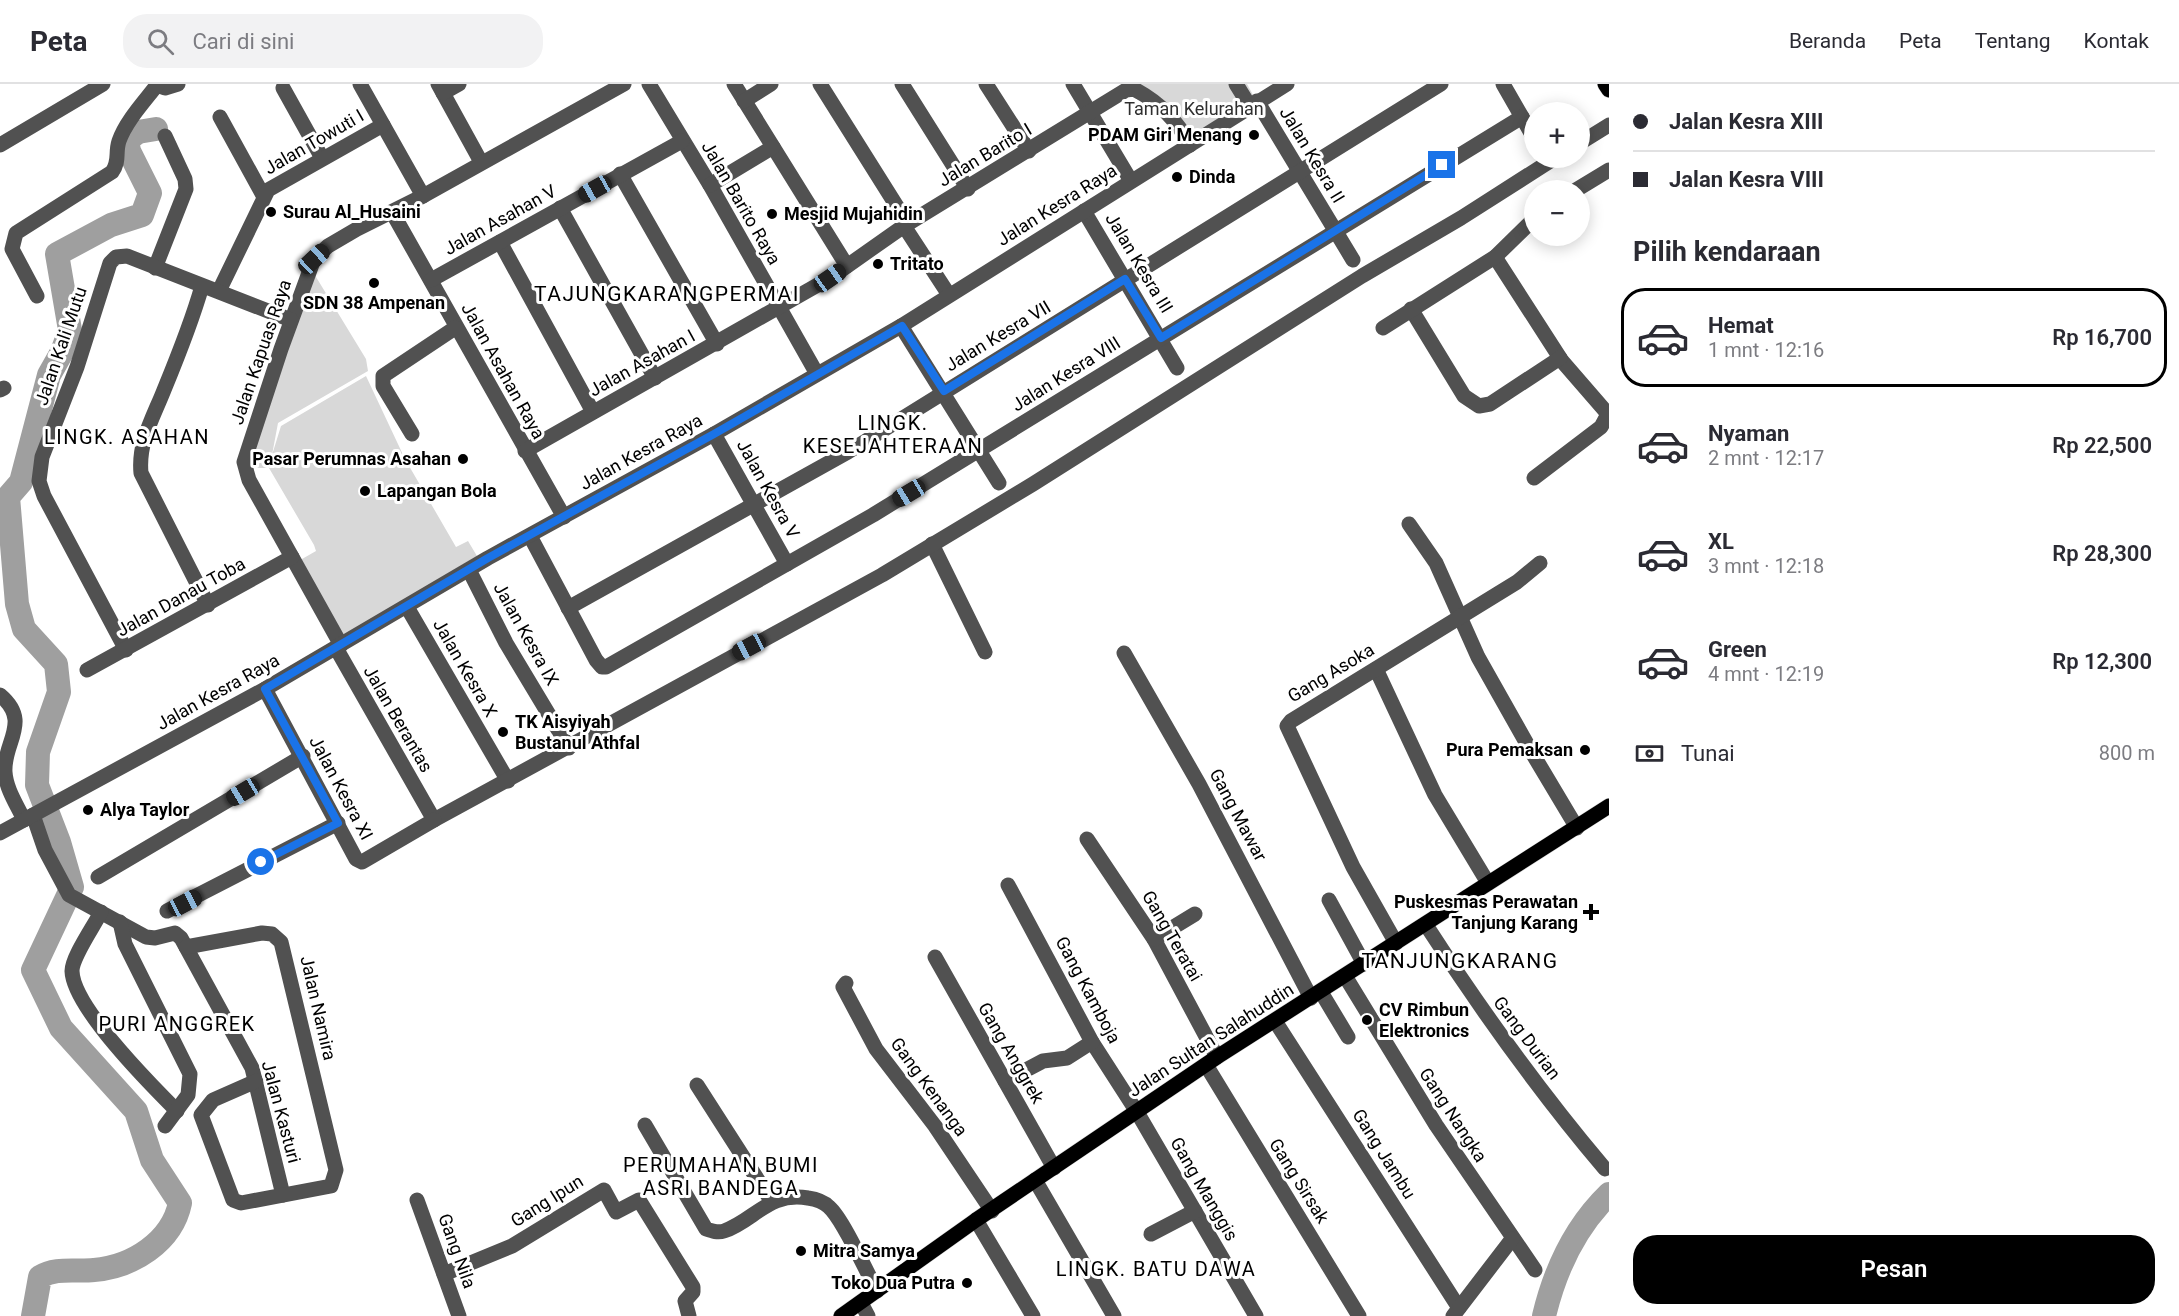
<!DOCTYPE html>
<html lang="id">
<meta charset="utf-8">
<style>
body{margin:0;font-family:Roboto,sans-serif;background:#f2f2f3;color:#2b2b33;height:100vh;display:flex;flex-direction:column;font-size:22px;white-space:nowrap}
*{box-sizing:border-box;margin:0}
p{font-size:20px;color:#7c7c81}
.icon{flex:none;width:33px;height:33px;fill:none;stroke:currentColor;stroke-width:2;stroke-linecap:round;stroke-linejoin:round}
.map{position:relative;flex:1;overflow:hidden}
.details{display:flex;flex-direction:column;background:#fff;width:570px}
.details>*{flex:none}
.banner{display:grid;align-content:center;height:132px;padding:0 24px;background:#fff}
.buttons{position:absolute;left:1524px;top:18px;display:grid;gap:12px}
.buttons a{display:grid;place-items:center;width:66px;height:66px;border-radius:50%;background:#fff;box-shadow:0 3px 15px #0003;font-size:30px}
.end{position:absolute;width:27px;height:27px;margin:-14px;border:8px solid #1a73e8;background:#fff;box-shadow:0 0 0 3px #fff}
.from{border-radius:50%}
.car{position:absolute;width:18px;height:36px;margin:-18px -9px;border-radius:8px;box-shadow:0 0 4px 2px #0007;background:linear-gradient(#222 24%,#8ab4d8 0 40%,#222 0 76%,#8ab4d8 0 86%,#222 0)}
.banner b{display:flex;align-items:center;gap:21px;height:57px;font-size:22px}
.banner b+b{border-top:2px solid #e1e1e2}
.banner i{width:15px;height:15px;background:#2b2b33}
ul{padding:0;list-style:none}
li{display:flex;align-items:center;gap:18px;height:99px;margin:0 12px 9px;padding:0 12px;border:3px solid transparent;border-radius:24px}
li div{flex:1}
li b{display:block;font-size:22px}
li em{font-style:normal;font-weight:600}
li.active{border-color:#000}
li>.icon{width:54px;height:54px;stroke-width:1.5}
h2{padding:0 24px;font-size:27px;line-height:72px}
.pay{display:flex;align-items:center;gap:15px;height:66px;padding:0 24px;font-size:22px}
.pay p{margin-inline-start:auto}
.primary-button{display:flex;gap:12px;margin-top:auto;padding:12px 24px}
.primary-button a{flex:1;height:69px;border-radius:24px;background:#000;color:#fff;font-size:24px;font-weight:600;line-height:69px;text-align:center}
header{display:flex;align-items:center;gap:36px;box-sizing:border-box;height:84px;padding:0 30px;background:#fff;border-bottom:2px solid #e1e1e2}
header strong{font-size:28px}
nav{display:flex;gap:33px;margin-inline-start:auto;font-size:21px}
.search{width:420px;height:54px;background:#f2f2f3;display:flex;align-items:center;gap:15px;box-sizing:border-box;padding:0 21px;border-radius:24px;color:#7c7c81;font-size:22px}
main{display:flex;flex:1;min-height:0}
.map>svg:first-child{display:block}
</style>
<header>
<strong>Peta</strong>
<div class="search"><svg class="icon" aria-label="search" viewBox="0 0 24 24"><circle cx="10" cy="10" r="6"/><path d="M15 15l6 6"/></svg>Cari di sini</div>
<nav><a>Beranda</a><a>Peta</a><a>Tentang</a><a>Kontak</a></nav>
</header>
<main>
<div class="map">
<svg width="1609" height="1232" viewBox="0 0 1609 1232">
<rect width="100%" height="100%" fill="#fff"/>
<!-- green -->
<g fill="#d8d8d8">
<path d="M 1137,0 L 1247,0 L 1258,20 L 1188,57 Z"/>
<path d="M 313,188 L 366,275 L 368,287 L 278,339 L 272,371 L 281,342 L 366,292 L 405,375 L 456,463 L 468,457 L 477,472 L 338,555 L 295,479 L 316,467 L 314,461 L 269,384 L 245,384 Z"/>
</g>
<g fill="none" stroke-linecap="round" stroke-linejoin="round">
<!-- river -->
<g stroke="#9f9f9f" stroke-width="24">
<path d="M 33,1232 L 40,1193 C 56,1183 75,1188 94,1186 C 132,1183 172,1158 180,1119 L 152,1076 L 136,1027 L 61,944 L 33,886 L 72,803 L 59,758 L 37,701 L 38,668 L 59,608 L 56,580 L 24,545 L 17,520 L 8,413 L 21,398 L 49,291 L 62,268 L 70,246 L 57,170 L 111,141 L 142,131 L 150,109 L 129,67 L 127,56 L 138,48 L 156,45"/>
<path d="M 1544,1232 C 1555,1186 1575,1143 1609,1110"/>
</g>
<defs>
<g id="major">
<path d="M 1605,0 L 1609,6"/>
<path d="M 841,1232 L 976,1136 L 1217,973 L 1609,722"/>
</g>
</defs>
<!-- major casing -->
<use href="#major" stroke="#dbdbdb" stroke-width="16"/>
<!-- minor -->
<g stroke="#515151" stroke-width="15">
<path d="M 360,0 L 423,112"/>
<path d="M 438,0 L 481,78"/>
<path d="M 649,0 L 710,101 L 817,290"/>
<path d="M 734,0 L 847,182"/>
<path d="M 820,0 L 908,140"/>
<path d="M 902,0 L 968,105"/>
<path d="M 986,0 L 1029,67"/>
<path d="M 1073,0 L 1131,97"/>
<path d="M 1236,0 L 1249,21"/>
<path d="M 1503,0 L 1534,54"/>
<path d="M 157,1 L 165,4 L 178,0"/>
<path d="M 283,4 L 322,74"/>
<path d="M 443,9 L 459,0"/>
<path d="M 744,17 L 771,0"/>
<path d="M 1257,17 L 1353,176"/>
<path d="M 220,33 L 264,113"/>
<path d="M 1580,59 L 1609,41"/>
<path d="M 0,61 L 103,0"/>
<path d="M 620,90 L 717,260"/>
<path d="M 710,101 L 773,63"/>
<path d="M 1576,106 L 1609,86"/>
<path d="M 560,124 L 655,294"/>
<path d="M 1084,127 L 1177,284"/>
<path d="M 392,128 L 564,433"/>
<path d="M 904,142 L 949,211"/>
<path d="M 500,158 L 593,328"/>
<path d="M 1495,173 L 1562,277 L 1608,330 L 1601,343 L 1534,394"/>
<path d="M 155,184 L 186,105 L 185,95 L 165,52"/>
<path d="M 431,196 L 682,57"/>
<path d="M 202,202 C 192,237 178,272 164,306 C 153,334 138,358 141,389 L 208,521"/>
<path d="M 219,207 L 268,106 L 383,41"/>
<path d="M 37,212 L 12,165 L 16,149 L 112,88 C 120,77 115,69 119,57 C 126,37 144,18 157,1"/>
<path d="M 1411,225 L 1464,312 L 1479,322 L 1490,320 L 1560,274"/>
<path d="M 901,242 L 999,399"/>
<path d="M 1383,244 L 1495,173 L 1534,135"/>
<path d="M 0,306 L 4,304"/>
<path d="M 412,350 L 383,302 L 383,292 L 455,244"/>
<path d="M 714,350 L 787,480"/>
<path d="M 525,367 L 830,194 L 904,142 L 1126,6 L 1134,5 C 1159,18 1177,36 1190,61"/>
<path d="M 1409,440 L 1436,479 L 1478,573 L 1531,667 L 1577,744"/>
<path d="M 530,452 L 596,576 L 602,583 L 606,583 L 873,431 L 1522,33"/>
<path d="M 932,460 L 985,568"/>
<path d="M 469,486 L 506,559 L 569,664"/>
<path d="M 407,523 L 508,697"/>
<path d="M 568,524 L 848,368 L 1441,0"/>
<path d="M 341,561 L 249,396 L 244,378 L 281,265 L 314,175 L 328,162 L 357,145 L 423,112 L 624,0"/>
<path d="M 336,564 L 434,736 L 882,491 L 1033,400 L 1362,192 L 1461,134 L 1555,74"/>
<path d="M 126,566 L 44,412 L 39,397 L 42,373 L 77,283 L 110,179 L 116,173 L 127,172 L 291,236"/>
<path d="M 1124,569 L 1199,700 L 1311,914"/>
<path d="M 1376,585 L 1435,711 L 1488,799"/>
<path d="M 87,586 L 292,473"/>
<path d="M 265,605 L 356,775 L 362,778 L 434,736"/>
<path d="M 0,611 C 32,638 3,658 5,688 C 6,705 17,721 24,736"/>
<path d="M 33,731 L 45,766 L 69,811 L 146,853 L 155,854 L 175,849 L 181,854 L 252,984 L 283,1111"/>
<path d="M 0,749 L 265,605 L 488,474 L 714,350 L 901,242 L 1287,0"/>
<path d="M 1087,755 L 1154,855 L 1217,973"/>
<path d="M 98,793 L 303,672"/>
<path d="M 1008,801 L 1092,958 L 1137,1028 L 1256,1232"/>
<path d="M 1329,816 L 1364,880"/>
<path d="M 167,827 L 338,739"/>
<path d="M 101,828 C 94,842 72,873 72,887 C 73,923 151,1001 177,1027"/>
<path d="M 120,838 L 125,860 L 190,990 L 188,1011 L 165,1042"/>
<path d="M 1426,841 C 1481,926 1539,1007 1605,1085"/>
<path d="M 1154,855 L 1195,830"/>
<path d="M 1396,859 L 1353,783 L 1287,642 L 1291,637 L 1517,498 L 1540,479"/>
<path d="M 186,863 L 262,849 L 272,850 L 281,858 L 336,1086 L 331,1102 L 241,1119 L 233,1116 L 201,1031 L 213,1016 L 256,997"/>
<path d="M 935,873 L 1054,1084"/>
<path d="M 1345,892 L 1436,1041 L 1535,1186"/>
<path d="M 846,899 L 843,903 L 876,965 L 935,1042 L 992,1127"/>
<path d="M 1321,908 L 1348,953"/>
<path d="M 1275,937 L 1459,1224"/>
<path d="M 1206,981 L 1359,1232"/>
<path d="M 1005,997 L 1043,977 L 1067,974 L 1092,958"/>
<path d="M 697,1001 L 772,1118"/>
<path d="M 645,1041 L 706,1145 C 712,1147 718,1149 724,1147 C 754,1137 769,1107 808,1114 C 815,1115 824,1118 829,1123 C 843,1135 867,1189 877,1207"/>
<path d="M 1035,1096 L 1114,1232"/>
<path d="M 417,1116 L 459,1232"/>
<path d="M 976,1136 L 1033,1232"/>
<path d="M 1151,1150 L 1195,1127"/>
<path d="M 444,1190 L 512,1162 L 604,1106 L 616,1128 L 639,1116 L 693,1203 L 693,1208 L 685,1217 L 689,1232"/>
<path d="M 861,1219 L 868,1232"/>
<path d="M 1453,1232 L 1512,1155"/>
</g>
<!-- major -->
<use href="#major" stroke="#000" stroke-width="15"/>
</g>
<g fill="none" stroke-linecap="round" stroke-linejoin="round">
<!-- route -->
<path stroke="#1a73e8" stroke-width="8" d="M 261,778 L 338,739 L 265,605 L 488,474 L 714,350 L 902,242 L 944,307 L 1125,195 L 1161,254 L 1442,81"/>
</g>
<!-- markers -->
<g fill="#000" stroke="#fff" stroke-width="2">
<circle cx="1254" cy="51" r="6"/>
<circle cx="1177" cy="93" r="6"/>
<circle cx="271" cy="128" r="6"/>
<circle cx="772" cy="130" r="6"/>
<circle cx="878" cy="180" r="6"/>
<circle cx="374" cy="199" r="6"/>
<circle cx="463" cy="375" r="6"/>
<circle cx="365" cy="407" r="6"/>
<circle cx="503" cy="648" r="6"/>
<circle cx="1585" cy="666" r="6"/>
<circle cx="88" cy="726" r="6"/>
<path d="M1588 819h6v6h6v6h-6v6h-6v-6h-6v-6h6z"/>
<circle cx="1367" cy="936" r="6"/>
<circle cx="801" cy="1167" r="6"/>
<circle cx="967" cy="1199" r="6"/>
</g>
<g text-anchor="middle" stroke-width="6" stroke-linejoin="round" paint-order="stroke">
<!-- park labels -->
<g font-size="18" fill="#2f2f2f" stroke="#fff">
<text x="1194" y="31">Taman Kelurahan</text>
</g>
<!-- poi labels -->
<g font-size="18" font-weight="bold" fill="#000" stroke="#fff" text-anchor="start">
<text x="1242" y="57" text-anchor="end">PDAM Giri Menang</text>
<text x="1189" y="99">Dinda</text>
<text x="283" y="134">Surau Al_Husaini</text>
<text x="784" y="136">Mesjid Mujahidin</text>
<text x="890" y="186">Tritato</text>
<text x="374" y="225" text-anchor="middle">SDN 38 Ampenan</text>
<text x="451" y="381" text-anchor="end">Pasar Perumnas Asahan</text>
<text x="377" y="413">Lapangan Bola</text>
<text x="515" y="644">TK Aisyiyah<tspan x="515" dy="21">Bustanul Athfal</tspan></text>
<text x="1573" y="672" text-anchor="end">Pura Pemaksan</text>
<text x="100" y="732">Alya Taylor</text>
<text x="1578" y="824" text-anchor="end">Puskesmas Perawatan<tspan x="1578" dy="21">Tanjung Karang</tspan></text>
<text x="1379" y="932">CV Rimbun<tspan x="1379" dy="21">Elektronics</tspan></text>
<text x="813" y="1173">Mitra Samya</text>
<text x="955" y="1205" text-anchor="end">Toko Dua Putra</text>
</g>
<!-- street labels -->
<g font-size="18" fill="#000" stroke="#fff">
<text transform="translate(314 58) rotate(-30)" y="6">Jalan Towuti I</text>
<text transform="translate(985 71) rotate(-31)" y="6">Jalan Barito I</text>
<text transform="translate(1312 71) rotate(59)" y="6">Jalan Kesra II</text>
<text transform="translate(741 119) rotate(60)" y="6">Jalan Barito Raya</text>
<text transform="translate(1057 121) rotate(-32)" y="6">Jalan Kesra Raya</text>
<text transform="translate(500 136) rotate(-29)" y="6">Jalan Asahan V</text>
<text transform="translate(1139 179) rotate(59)" y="6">Jalan Kesra III</text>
<text transform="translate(998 252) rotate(-31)" y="6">Jalan Kesra VII</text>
<text transform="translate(61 262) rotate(-71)" y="6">Jalan Kali Mutu</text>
<text transform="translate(261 268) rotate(-71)" y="6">Jalan Kapuas Raya</text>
<text transform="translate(642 279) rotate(-29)" y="6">Jalan Asahan I</text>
<text transform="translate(503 287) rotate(61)" y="6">Jalan Asahan Raya</text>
<text transform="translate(1066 290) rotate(-32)" y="6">Jalan Kesra VIII</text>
<text transform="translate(641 368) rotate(-29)" y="6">Jalan Kesra Raya</text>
<text transform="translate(768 405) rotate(61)" y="6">Jalan Kesra V</text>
<text transform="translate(181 513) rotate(-29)" y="6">Jalan Danau Toba</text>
<text transform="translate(526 550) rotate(61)" y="6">Jalan Kesra IX</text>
<text transform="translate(465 584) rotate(60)" y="6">Jalan Kesra X</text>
<text transform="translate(1331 589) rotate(-31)" y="6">Gang Asoka</text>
<text transform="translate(218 608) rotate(-29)" y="6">Jalan Kesra Raya</text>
<text transform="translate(398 635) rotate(60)" y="6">Jalan Berantas</text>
<text transform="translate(341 704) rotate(62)" y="6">Jalan Kesra XI</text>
<text transform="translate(1238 731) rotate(62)" y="6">Gang Mawar</text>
<text transform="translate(1172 852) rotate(60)" y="6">Gang Teratai</text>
<text transform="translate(1088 906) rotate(62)" y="6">Gang Kamboja</text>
<text transform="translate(318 924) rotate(77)" y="6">Jalan Namira</text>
<text transform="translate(1527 954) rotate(53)" y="6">Gang Durian</text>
<text transform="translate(1211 956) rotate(-33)" y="6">Jalan Sultan Salahuddin</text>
<text transform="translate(1011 969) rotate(60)" y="6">Gang Anggrek</text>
<text transform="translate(929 1003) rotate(54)" y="6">Gang Kenanga</text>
<text transform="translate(281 1028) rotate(75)" y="6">Jalan Kasturi</text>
<text transform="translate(1453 1031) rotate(57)" y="6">Gang Nangka</text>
<text transform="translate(1384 1070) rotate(58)" y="6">Gang Jambu</text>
<text transform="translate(1299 1097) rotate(58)" y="6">Gang Sirsak</text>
<text transform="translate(1204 1105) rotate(60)" y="6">Gang Manggis</text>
<text transform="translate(547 1117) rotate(-32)" y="6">Gang Ipun</text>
<text transform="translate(457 1167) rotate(70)" y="6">Gang Nila</text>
</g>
<!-- neighbourhood labels -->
<g font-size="20" letter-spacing="1.5" fill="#000" stroke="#fff">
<text x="893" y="346">LINGK.<tspan x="893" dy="23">KESEJAHTERAAN</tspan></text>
<text x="127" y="360">LINGK. ASAHAN</text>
<text x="177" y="947">PURI ANGGREK</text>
<text x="721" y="1088">PERUMAHAN BUMI<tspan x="721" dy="23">ASRI BANDEGA</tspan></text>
<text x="1156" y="1192">LINGK. BATU DAWA</text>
</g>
<!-- quarter labels -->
<g font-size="21" letter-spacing="1.5" fill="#000" stroke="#fff">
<text x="667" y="217">TAJUNGKARANGPERMAI</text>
<text x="1460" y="884">TANJUNGKARANG</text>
</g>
</g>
</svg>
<div class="buttons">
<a>+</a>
<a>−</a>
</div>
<i class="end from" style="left:261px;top:778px"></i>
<i class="end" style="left:1442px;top:81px"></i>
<i class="car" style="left:595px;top:105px;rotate:241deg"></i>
<i class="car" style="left:314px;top:175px;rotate:47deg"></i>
<i class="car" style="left:830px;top:194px;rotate:55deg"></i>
<i class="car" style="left:909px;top:409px;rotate:239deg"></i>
<i class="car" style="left:749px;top:563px;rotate:242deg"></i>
<i class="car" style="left:243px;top:708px;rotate:239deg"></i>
<i class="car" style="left:185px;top:819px;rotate:62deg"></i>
</div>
<section class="details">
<div class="banner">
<b><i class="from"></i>Jalan Kesra XIII</b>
<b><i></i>Jalan Kesra VIII</b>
</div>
<h2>Pilih kendaraan</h2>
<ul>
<li class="active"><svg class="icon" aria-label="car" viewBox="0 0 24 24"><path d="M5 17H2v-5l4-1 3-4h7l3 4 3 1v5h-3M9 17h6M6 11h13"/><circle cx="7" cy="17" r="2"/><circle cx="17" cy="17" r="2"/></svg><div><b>Hemat</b><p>1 mnt · 12:16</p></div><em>Rp 16,700</em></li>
<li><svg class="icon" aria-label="car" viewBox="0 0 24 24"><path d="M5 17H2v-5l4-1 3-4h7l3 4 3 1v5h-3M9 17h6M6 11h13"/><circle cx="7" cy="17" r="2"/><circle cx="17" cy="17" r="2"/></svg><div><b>Nyaman</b><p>2 mnt · 12:17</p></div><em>Rp 22,500</em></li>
<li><svg class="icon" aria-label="car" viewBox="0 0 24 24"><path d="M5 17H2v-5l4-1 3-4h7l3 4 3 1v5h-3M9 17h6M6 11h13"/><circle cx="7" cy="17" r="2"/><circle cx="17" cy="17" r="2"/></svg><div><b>XL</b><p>3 mnt · 12:18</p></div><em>Rp 28,300</em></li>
<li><svg class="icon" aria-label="car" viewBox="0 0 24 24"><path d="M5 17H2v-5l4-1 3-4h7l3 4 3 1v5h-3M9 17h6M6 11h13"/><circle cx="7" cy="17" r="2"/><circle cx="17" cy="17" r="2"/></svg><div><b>Green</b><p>4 mnt · 12:19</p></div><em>Rp 12,300</em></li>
</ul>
<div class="pay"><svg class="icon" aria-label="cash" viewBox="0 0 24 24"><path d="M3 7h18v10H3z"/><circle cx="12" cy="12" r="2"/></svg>Tunai<p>800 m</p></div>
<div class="primary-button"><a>Pesan</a></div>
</section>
</main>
